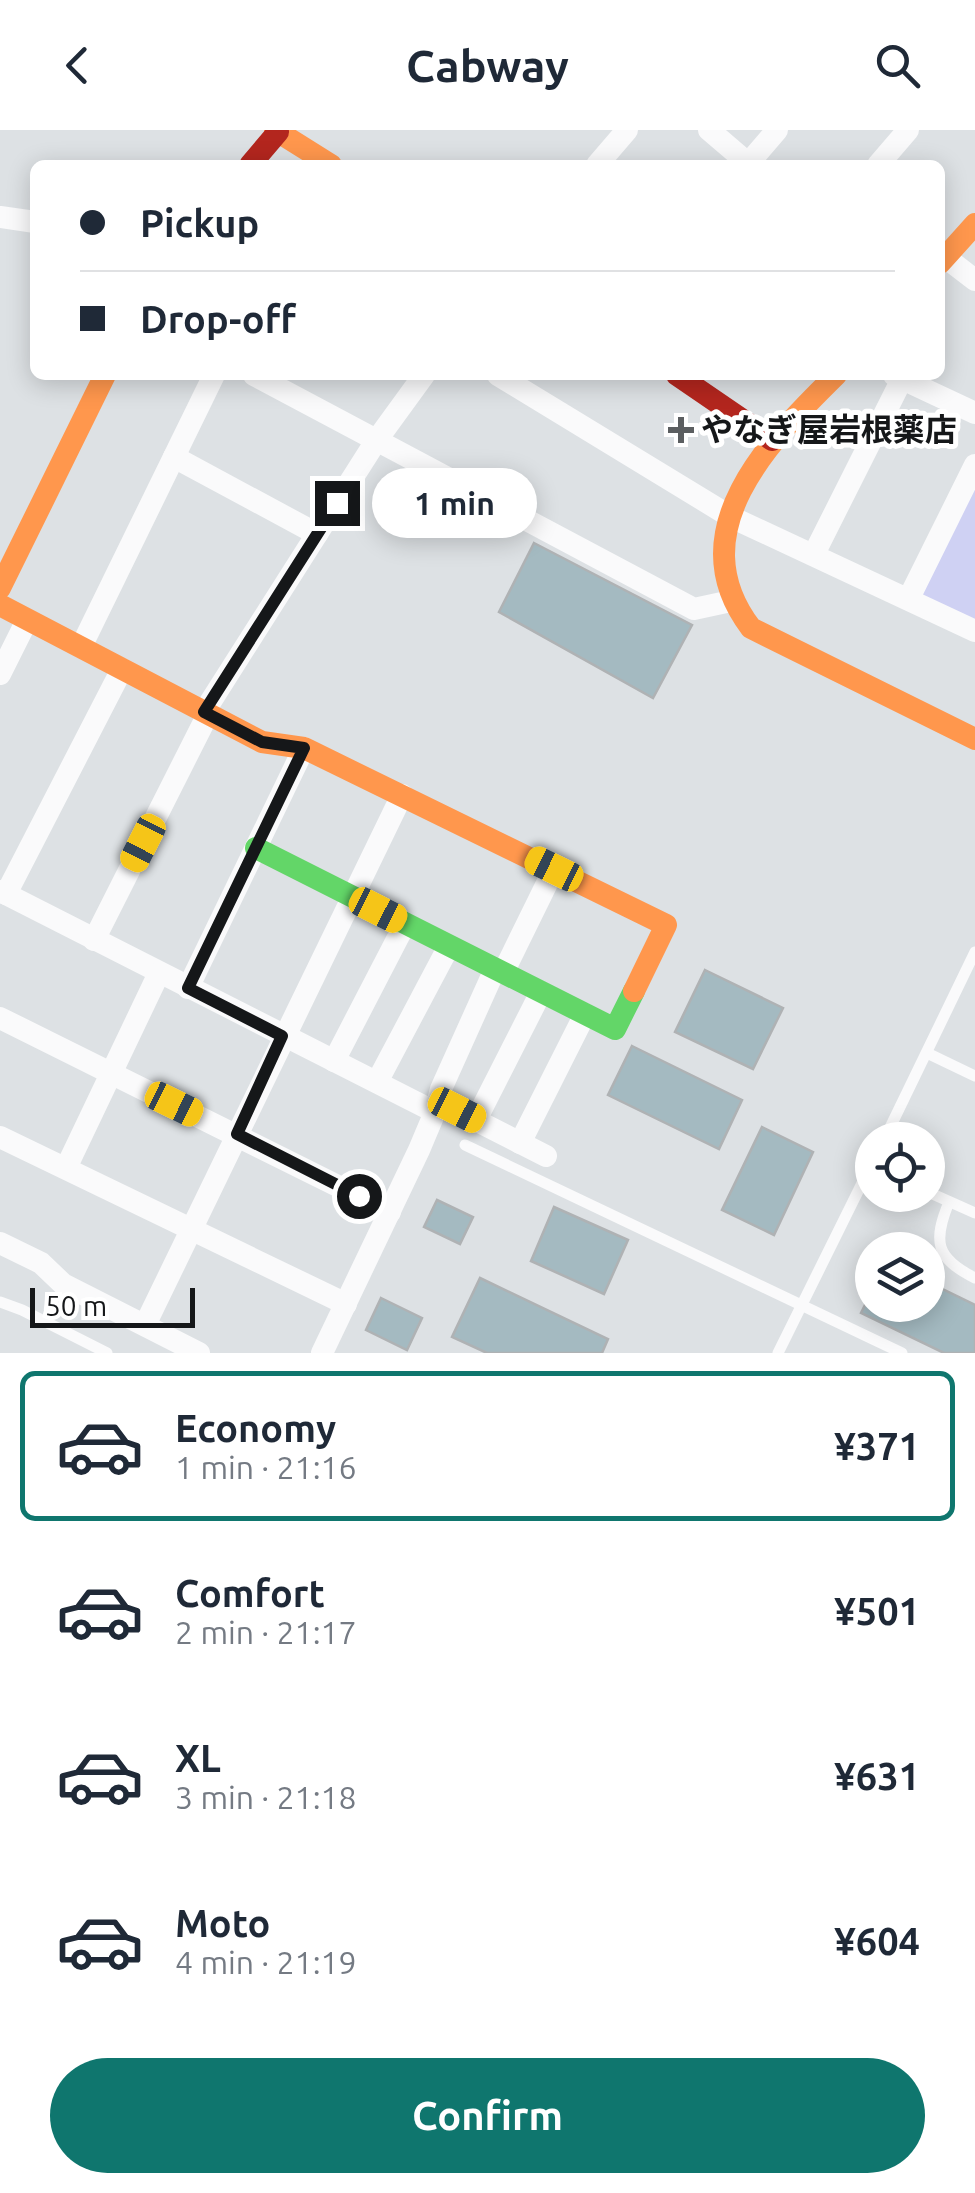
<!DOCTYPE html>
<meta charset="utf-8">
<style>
body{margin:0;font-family:Ubuntu,"Noto Sans JP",sans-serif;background:#f2f2f3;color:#1f2937;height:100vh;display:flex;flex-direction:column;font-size:38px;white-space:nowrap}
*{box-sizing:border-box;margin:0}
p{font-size:32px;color:#747a83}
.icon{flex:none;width:55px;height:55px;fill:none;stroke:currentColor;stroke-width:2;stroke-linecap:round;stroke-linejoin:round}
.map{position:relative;height:1223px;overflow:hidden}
.sheet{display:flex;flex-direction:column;background:#fff;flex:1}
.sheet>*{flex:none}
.banner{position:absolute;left:30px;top:30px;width:915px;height:220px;border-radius:15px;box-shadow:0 5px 25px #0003;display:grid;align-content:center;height:220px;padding:0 50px;background:#fff}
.fabs{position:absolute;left:855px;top:992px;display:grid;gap:20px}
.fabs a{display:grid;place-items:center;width:90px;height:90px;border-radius:50%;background:#fff;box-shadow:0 5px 25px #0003;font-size:50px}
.scale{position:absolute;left:30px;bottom:25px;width:165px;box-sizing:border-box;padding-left:10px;border:5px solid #151719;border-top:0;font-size:28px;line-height:35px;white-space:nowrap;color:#151719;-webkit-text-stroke:8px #fff;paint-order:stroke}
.end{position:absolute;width:45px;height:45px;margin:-22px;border:12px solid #151719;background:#fff;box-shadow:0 0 0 5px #fff}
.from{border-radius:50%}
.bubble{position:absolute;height:70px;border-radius:35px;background:#fff;box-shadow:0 5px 25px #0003;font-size:32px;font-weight:700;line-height:70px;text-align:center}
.car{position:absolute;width:30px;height:60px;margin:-30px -15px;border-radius:12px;box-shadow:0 0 8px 2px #0007;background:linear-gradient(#f5c518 24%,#345 0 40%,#f5c518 0 76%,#345 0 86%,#f5c518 0)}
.banner b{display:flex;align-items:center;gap:35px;height:95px;font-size:38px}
.banner b+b{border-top:2px solid #e0e1e3}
.banner i{width:25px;height:25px;background:#1f2937}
ul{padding:18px 0 0;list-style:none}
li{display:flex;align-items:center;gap:30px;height:150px;margin:0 20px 15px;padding:0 30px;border:5px solid transparent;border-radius:15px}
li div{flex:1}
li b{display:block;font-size:38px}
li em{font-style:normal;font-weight:700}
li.on{border-color:#0f766e}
li>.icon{width:90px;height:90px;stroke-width:1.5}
.primary-button{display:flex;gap:20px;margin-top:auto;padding:20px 50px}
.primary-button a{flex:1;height:115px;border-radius:60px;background:#0f766e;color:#fff;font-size:40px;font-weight:700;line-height:115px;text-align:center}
header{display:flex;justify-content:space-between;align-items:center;height:130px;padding:0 50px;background:#fff;font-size:45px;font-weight:700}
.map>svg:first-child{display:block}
</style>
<header><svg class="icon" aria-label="back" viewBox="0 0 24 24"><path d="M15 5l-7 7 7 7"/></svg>Cabway<svg class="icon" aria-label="search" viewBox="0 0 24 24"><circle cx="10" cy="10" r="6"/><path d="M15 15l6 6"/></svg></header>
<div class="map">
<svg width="975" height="1223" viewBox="0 0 975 1223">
<rect width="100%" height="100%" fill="#dde1e4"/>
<!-- green -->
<path fill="#cfd1f3" d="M 975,341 L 975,498 L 912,467 Z"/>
<!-- building -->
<g fill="#a4bac1" stroke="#afb2b4" stroke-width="2.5">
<path d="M 534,413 L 692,495 L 653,568 L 499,482 Z"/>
<path d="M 705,840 L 783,878 L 753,939 L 675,902 Z"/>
<path d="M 632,916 L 742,970 L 719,1019 L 608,965 Z"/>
<path d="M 762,997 L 813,1022 L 774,1105 L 722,1080 Z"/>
<path d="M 437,1070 L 473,1087 L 460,1114 L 424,1097 Z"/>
<path d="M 554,1077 L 628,1110 L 604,1164 L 531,1131 Z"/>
<path d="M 872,1133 L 872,1175 L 928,1175 L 928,1152 L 975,1175 L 975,1223 L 944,1223 L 861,1183 L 872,1161 L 861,1155 Z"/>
<path d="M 480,1148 L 608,1209 L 602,1223 L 487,1223 L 452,1207 Z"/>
<path d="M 381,1168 L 422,1188 L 407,1220 L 366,1200 Z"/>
</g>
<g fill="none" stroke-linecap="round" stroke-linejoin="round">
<!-- lane -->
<g stroke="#fafafb" stroke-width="11">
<path d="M 927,923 L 975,946"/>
<path d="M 884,1010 L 975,822"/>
<path d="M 465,1015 L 902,1223"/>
<path d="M 928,1062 L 975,1083"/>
<path d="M 949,1072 C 933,1111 935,1128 975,1148"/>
<path d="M 0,1172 L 22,1180 L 107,1223"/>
<path d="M 778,1223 L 872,1033"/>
</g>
<!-- street -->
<g stroke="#fafafb" stroke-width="22">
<path d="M 709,0 L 750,35"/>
<path d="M 597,35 L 627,0"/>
<path d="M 747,35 L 777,0"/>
<path d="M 878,35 L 908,0"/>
<path d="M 0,87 L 35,92"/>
<path d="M 945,127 L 975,150"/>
<path d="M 254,245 L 694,479 L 731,471"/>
<path d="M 498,245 L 731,387 L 975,501"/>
<path d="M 894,245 L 975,283"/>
<path d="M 174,327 L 317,404"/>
<path d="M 814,424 L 902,249"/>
<path d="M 909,468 L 975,335"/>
<path d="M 81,517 L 214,245"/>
<path d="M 0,544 L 27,490"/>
<path d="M 204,582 L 376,311 L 424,245"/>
<path d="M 0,761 L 435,982"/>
<path d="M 6,764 L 122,539"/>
<path d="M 94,810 L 208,584"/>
<path d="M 503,843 L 554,739"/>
<path d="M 188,858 L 304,618"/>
<path d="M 0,888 L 390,1082"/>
<path d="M 334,931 L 405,794"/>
<path d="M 377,952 L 449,816"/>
<path d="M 438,971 L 546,1026"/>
<path d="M 476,990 L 541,862"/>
<path d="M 0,1007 L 346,1174"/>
<path d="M 520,1013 L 585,884"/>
<path d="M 66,1038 L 159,843"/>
<path d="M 0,1113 L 41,1133 L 63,1154 L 199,1223"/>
<path d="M 145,1195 L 402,665"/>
<path d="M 322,1223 L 419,1020 L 435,982 L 441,959 L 495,839"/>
</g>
<!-- fast -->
<path stroke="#63d668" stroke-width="22" d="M 256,718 L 615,899 L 634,861"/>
<!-- slow -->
<g stroke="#ff974d" stroke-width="22">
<path d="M 275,0 L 331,35"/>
<path d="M 940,133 L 975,94"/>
<path d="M 836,245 C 769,311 678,402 751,498 L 975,609"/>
<path d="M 0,458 L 105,245"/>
<path d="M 0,475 L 262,612 L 304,618 L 666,795 L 634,861"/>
</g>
<!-- jam -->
<g stroke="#b3261e" stroke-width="22">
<path d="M 250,35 L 278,2"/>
<path d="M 677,245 L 772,310"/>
</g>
</g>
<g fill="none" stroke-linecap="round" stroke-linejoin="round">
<!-- route -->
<path stroke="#151719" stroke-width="12" d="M 337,373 L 204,582 L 262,612 L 304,618 L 188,858 L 282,906 L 237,1004 L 359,1066"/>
</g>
<!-- markers -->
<path fill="#5b5e60" stroke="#fff" stroke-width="4" d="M676 285h10v10h10v10h-10v10h-10v-10h-10v-10h10z"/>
<g text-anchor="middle" stroke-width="10" stroke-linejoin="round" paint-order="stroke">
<!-- poi labels -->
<g font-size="32" font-weight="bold" fill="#151719" stroke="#fff" text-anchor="start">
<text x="701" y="311">やなぎ屋岩根薬店</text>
</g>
</g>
</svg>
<div class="fabs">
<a><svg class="icon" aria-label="locate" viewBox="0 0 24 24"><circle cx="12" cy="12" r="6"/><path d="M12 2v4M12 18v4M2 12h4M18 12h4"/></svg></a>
<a><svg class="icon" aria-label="layers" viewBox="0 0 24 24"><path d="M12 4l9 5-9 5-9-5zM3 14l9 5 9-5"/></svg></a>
</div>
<div class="scale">50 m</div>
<i class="end from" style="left:359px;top:1066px"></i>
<i class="end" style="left:337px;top:373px"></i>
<div class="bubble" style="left:372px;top:338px;width:165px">1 min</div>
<i class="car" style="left:143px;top:713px;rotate:207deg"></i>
<i class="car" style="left:554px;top:739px;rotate:296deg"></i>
<i class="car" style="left:378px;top:780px;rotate:117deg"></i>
<i class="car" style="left:174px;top:974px;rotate:116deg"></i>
<i class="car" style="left:457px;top:980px;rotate:117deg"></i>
<div class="banner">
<b><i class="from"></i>Pickup</b>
<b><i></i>Drop-off</b>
</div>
</div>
<section class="sheet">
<ul>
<li class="on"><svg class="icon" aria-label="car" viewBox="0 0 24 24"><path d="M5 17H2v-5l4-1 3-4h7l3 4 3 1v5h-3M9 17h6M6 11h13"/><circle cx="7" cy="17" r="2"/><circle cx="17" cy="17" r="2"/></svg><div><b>Economy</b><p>1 min · 21:16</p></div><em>¥371</em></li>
<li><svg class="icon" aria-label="car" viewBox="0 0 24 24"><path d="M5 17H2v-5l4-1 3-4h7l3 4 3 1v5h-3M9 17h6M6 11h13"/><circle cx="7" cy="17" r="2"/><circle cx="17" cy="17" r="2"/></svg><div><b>Comfort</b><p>2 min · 21:17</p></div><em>¥501</em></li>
<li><svg class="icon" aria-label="car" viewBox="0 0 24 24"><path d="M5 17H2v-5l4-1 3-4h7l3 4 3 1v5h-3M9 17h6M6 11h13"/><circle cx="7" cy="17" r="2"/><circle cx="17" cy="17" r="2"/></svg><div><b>XL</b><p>3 min · 21:18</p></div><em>¥631</em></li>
<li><svg class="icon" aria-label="car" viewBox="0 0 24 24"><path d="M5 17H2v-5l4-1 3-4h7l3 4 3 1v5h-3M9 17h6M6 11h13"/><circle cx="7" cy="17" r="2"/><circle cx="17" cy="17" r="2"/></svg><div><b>Moto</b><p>4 min · 21:19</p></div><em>¥604</em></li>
</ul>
<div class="primary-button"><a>Confirm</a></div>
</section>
